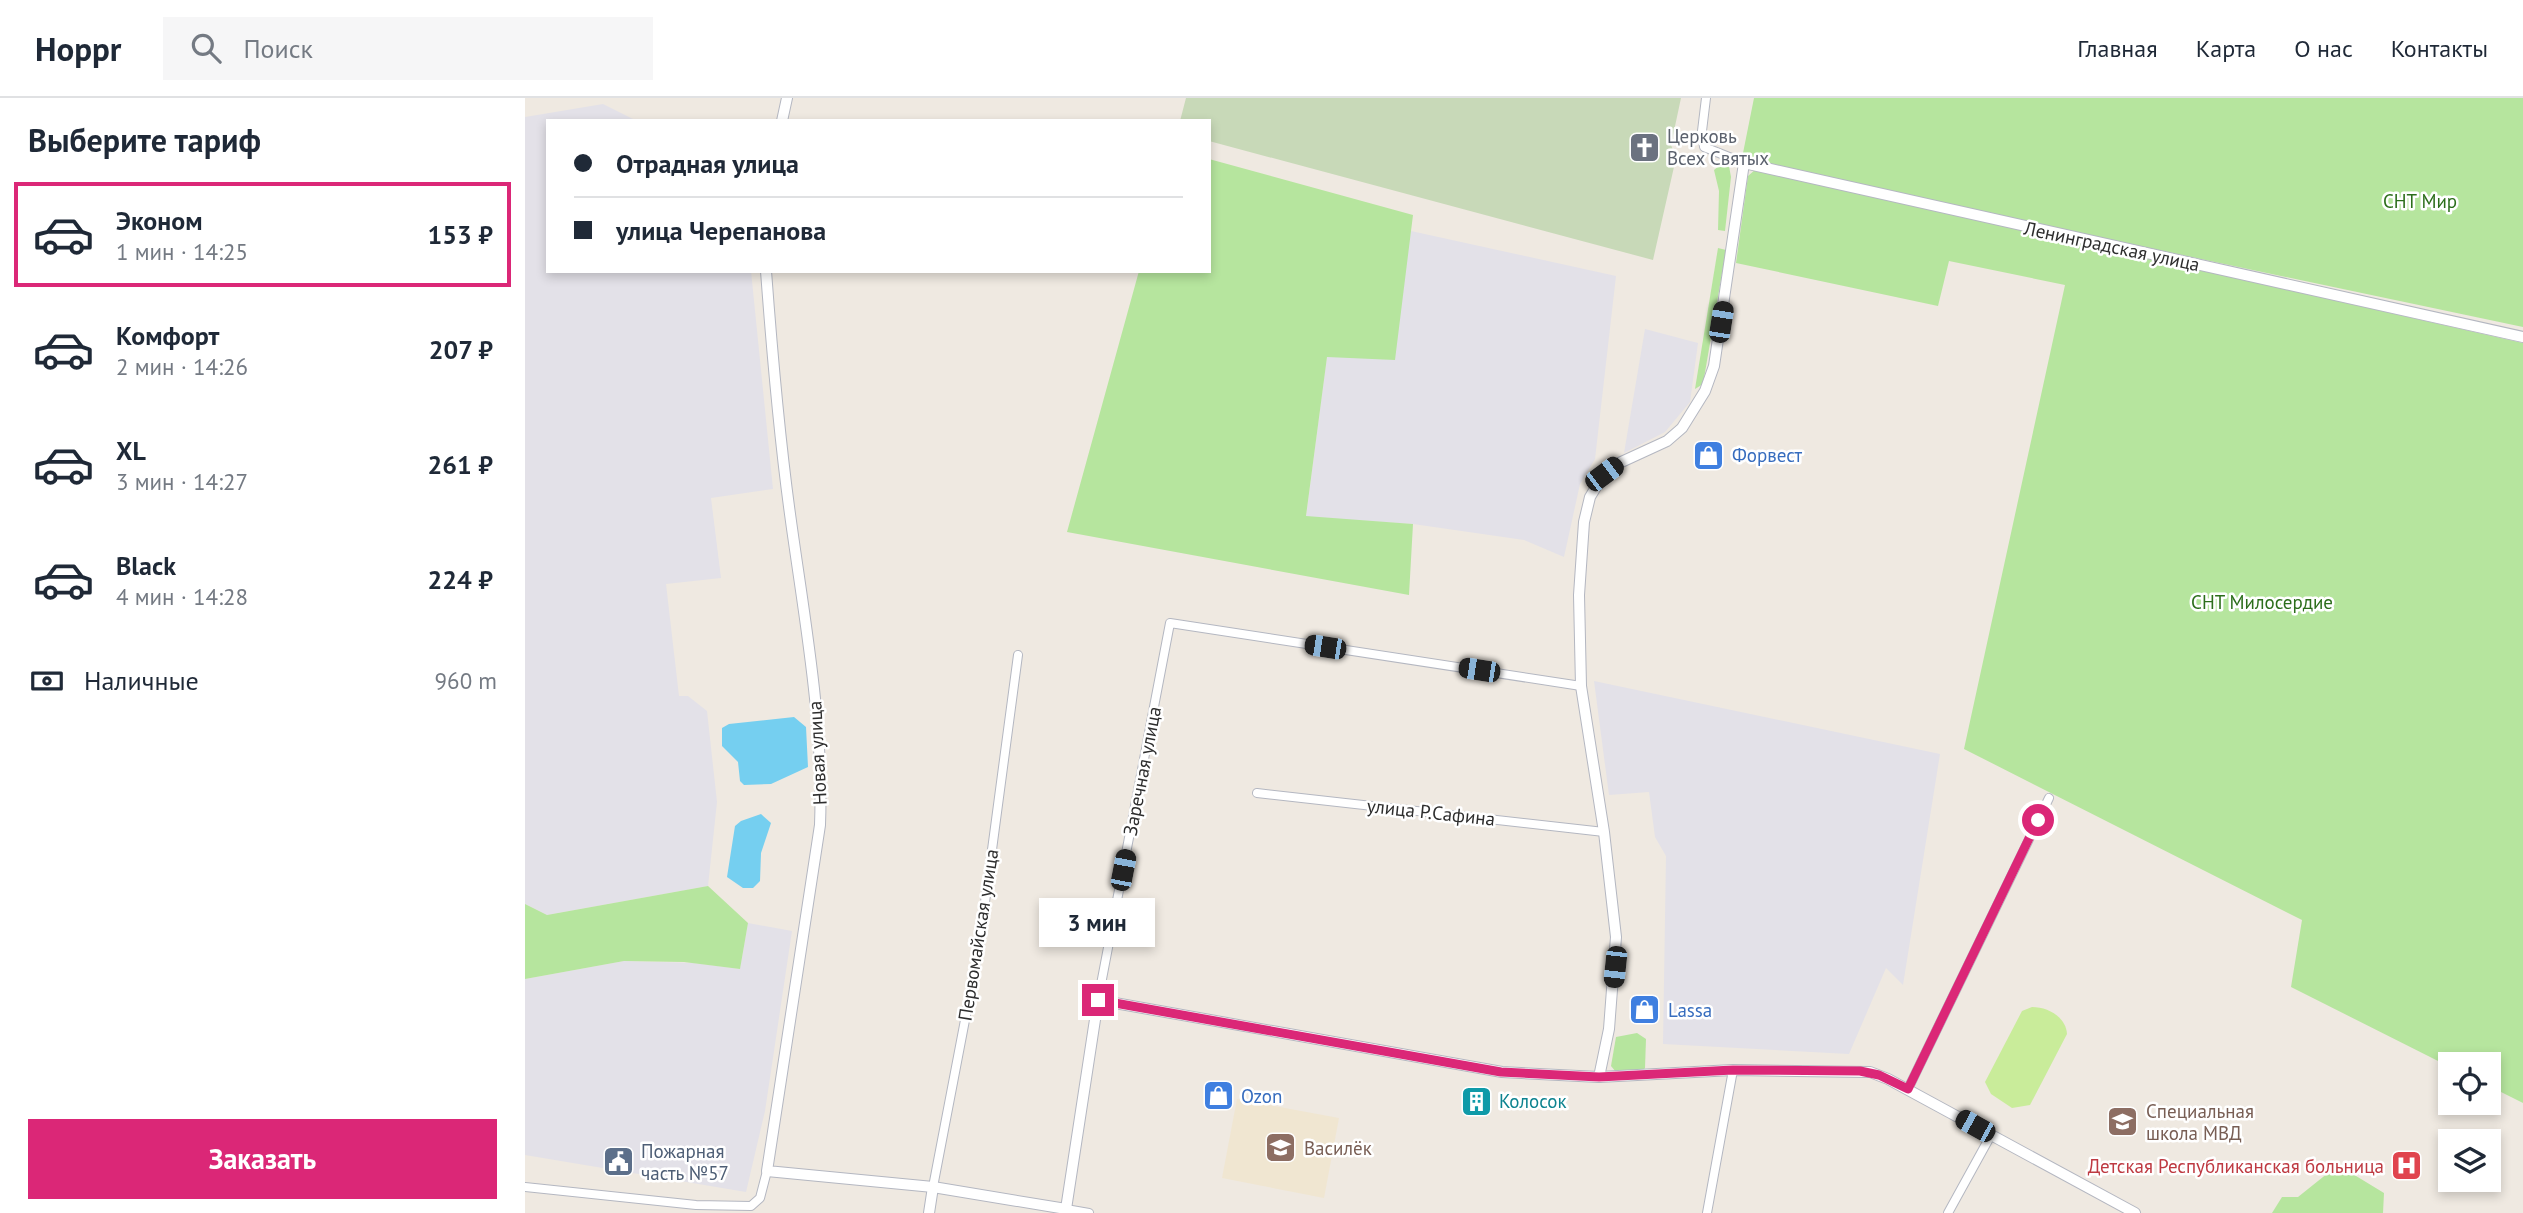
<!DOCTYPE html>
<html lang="ru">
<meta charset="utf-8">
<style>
body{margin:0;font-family:"PT Sans",sans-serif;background:#f6f6f7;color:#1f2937;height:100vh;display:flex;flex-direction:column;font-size:26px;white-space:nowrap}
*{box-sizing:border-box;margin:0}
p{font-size:23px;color:#747a83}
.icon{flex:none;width:38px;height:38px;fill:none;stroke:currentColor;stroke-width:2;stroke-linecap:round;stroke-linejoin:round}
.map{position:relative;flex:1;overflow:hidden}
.sheet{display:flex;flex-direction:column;background:#fff;width:525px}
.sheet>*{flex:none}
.top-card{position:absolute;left:21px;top:21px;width:665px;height:154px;border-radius:0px;box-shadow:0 4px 10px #0003;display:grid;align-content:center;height:154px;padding:0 28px;background:#fff}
.tools{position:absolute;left:1913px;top:954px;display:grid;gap:14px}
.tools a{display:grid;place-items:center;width:63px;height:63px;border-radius:0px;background:#fff;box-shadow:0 4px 10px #0003;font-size:35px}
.end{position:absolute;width:32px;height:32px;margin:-16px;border:9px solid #db2777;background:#fff;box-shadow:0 0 0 4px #fff}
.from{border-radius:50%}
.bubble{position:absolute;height:49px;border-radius:0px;background:#fff;box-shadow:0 4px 10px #0003;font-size:23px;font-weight:800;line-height:49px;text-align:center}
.car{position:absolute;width:21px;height:42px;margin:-21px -10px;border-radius:9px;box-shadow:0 0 5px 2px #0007;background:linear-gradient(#222 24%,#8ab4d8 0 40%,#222 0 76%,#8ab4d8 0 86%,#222 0)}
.top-card b{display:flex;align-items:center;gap:24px;height:66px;font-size:26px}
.top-card b+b{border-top:2px solid #e0e1e3}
.top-card i{width:18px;height:18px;background:#1f2937}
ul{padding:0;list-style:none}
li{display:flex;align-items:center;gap:21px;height:105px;margin:0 14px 10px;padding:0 14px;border:4px solid transparent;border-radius:0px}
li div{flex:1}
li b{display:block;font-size:26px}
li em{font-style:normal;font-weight:800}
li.active{border-color:#db2777}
li>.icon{width:63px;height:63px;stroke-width:1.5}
h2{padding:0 28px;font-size:32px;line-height:84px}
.pay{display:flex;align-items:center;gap:18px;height:77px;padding:0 28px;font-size:26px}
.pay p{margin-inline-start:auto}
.primary-button{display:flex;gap:14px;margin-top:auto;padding:14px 28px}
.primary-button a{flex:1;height:80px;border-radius:0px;background:#db2777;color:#fff;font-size:28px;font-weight:800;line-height:80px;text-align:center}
header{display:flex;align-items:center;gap:42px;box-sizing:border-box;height:98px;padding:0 35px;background:#fff;border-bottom:2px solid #e0e1e3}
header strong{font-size:33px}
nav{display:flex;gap:38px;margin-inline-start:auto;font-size:24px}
.search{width:490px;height:63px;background:#f6f6f7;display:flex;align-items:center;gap:18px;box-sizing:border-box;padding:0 24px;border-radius:0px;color:#747a83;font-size:26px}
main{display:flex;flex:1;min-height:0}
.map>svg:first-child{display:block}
</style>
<header>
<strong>Hoppr</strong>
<div class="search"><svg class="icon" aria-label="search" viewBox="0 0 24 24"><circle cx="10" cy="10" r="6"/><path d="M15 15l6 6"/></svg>Поиск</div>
<nav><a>Главная</a><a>Карта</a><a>О нас</a><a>Контакты</a></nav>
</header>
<main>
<section class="sheet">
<h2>Выберите тариф</h2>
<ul>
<li class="active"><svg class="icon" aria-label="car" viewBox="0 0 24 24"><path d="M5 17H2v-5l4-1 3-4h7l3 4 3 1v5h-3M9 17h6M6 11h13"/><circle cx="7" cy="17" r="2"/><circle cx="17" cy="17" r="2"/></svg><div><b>Эконом</b><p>1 мин · 14:25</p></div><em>153 ₽</em></li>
<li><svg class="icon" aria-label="car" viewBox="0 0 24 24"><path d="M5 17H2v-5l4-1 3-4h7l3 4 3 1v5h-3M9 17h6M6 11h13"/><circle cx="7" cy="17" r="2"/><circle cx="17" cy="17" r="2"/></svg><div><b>Комфорт</b><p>2 мин · 14:26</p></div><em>207 ₽</em></li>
<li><svg class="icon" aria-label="car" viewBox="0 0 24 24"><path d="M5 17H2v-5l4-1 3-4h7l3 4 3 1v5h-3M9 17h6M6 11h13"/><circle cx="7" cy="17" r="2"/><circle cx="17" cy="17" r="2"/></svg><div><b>XL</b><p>3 мин · 14:27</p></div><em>261 ₽</em></li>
<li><svg class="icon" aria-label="car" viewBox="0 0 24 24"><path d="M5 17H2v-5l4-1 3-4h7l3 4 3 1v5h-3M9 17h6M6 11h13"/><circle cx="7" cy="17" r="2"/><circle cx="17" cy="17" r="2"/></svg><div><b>Black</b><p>4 мин · 14:28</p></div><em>224 ₽</em></li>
</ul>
<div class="pay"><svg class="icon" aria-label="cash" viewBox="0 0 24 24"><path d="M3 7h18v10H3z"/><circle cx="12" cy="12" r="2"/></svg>Наличные<p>960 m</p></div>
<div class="primary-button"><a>Заказать</a></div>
</section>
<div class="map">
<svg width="1998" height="1115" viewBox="0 0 1998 1115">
<rect width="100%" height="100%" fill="#efe9e1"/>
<!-- industrial -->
<g fill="#e3e1e8">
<path d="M 78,6 L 112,23 L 23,23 L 23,173 L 226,173 L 248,391 L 186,400 L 196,480 L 141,486 L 154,598 L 163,598 L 182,613 L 192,704 L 183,788 L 22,817 L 0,806 L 0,19 Z"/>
<path d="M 886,133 L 1091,178 L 1070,361 L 1055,386 L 1039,459 L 999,442 L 888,426 L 781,419 L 802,258 L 881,158 Z"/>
<path d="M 1120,231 L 1173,245 L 1165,304 L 1140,334 L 1099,355 Z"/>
<path d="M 1069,583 L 1415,656 L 1378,887 L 1361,870 L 1324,956 L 1138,946 L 1141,758 L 1130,739 L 1124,694 L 1084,697 Z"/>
<path d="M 223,825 L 267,833 L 240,1013 L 221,1094 L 0,1057 L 0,881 L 99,863 L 169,865 L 215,871 Z"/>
</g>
<!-- education -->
<path fill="#f0e6d1" d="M 712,1001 L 814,1020 L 799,1100 L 697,1080 Z"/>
<!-- green -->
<g fill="#b6e59e">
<path d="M 1229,0 L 1998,0 L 1998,229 L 1548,134 L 1217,60 Z"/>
<path d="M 684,61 L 888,117 L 870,262 L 802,259 L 781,418 L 888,426 L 884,497 L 542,434 L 614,173 L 684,173 Z"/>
<path d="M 1195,67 L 1204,68 L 1206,79 L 1200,133 L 1193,132 L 1194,93 L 1189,72 Z"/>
<path d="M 1231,71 L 1998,245 L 1998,1005 L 1964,988 L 1964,966 L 1925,966 L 1925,969 L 1766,889 L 1777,822 L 1439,651 L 1540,187 L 1424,163 L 1413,208 L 1211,165 L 1223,78 Z"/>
<path d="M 1193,150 L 1201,152 L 1178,286 L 1170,291 Z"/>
<path d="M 183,788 L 223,825 L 215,871 L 159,864 L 99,863 L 0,881 L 0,806 L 22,817 Z"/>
<path d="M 1112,935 L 1121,941 L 1120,970 L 1118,973 L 1091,974 L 1086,968 L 1091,939 Z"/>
<path d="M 1813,1067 L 1859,1095 L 1858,1115 L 1747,1115 L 1757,1099 L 1773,1099 Z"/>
</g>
<!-- cemetery -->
<path fill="#c8d9b8" d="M 661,0 L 1156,0 L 1146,47 L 1151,60 L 1128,162 L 684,43 L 684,23 L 655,23 Z"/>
<!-- pitch -->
<path fill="#c9ec9a" d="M 1507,909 C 1523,909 1541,919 1542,936 L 1505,1007 L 1487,1010 L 1466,996 L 1460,984 L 1497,913 Z"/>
<!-- water -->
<g fill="#75cff0">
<path d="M 269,619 L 281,629 L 283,669 L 246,686 L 219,687 L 215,683 L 213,664 L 197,648 L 197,630 L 204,626 Z"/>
<path d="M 236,716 L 246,725 L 236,755 L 235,783 L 228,790 L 218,790 L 202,779 L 210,728 L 216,723 Z"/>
</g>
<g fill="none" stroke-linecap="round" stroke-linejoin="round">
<defs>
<g id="street">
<path d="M 1181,0 L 1177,33 L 1179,49 L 1219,65"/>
<path d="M 732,695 L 1079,734"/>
<path d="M 573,902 L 645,525 L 1056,588"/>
<path d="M 1383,991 L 1524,700"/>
<path d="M 0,1089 L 171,1107 L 226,1108 L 235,1100 L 242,1073"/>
<path d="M 408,1089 L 454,849 L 493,557"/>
<path d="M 540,1115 L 541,1111 L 564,1115"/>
<path d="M 1182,1115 L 1208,972"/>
<path d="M 1423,1115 L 1466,1037"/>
</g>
<g id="secondary">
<path d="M 257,23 L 262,0"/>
<path d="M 241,173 C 247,254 254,336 265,416 C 279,519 299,623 295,727 L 242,1073 L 408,1089 L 541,1111 L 573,902 L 977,974 L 1074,979 L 1208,972 L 1345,974 L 1363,981 L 1610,1115"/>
<path d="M 1074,979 L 1084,931 L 1091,839 L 1079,734 L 1056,588 L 1054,497 L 1059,424 L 1065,399 L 1079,376 L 1092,366 L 1142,343 L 1157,330 L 1180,293 L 1189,268 L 1219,65 L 1998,239"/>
<path d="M 404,1115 L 408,1089"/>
</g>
</defs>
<!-- street casing -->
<use href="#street" stroke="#b4b7c1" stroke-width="10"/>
<!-- secondary casing -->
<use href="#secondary" stroke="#b4b7c1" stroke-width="12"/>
<!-- street -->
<use href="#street" stroke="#fff" stroke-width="8"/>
<!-- secondary -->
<use href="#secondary" stroke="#fff" stroke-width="10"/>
</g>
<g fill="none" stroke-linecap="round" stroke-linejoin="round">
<!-- route -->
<path stroke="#db2777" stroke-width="9" d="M 573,902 L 976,974 L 1074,979 L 1208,972 L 1335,973 L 1354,977 L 1383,991 L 1513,722"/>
</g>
<!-- icons -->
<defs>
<symbol id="church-square" viewBox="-11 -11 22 22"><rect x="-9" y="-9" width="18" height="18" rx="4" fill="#6b7280" stroke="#fff"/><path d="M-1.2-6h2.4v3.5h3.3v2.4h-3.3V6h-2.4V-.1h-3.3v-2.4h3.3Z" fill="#fff"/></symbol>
<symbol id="shop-square" viewBox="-11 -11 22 22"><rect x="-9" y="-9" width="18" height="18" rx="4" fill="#3f7fe0" stroke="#fff"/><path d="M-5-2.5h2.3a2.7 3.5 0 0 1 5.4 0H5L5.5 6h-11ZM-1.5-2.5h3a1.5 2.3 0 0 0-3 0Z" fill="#fff"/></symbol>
<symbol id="building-square" viewBox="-11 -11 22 22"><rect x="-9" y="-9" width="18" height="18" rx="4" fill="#0f9aa8" stroke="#fff"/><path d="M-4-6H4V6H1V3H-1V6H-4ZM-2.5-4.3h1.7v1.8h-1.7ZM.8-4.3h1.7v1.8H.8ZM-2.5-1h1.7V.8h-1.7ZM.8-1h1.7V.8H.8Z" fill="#fff"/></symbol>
<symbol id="university-square" viewBox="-11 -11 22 22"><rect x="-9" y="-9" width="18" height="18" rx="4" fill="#8d6e63" stroke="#fff"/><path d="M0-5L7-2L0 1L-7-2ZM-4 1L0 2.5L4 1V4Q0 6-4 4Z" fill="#fff"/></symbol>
<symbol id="school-square" viewBox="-11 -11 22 22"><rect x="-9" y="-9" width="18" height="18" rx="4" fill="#8d6e63" stroke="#fff"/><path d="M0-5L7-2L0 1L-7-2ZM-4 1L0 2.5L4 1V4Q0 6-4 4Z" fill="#fff"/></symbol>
<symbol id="civic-square" viewBox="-11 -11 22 22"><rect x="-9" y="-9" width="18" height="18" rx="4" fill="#5c6f8a" stroke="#fff"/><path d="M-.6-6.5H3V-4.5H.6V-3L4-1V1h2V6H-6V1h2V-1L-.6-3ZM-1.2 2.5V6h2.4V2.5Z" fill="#fff"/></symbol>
<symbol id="hospital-square" viewBox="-11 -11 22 22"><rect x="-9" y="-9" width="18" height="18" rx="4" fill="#e0444e" stroke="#fff"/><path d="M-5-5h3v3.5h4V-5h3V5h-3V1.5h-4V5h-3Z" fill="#fff"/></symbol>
</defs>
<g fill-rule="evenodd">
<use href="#church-square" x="1102" y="32" width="35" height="35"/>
<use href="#shop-square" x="1166" y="340" width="35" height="35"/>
<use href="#shop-square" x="1102" y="894" width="35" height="35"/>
<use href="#shop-square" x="676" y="980" width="35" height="35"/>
<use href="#building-square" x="934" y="986" width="35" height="35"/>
<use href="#university-square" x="1580" y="1006" width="35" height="35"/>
<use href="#school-square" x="738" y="1032" width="35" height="35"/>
<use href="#civic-square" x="76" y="1046" width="35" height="35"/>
<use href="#hospital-square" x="1864" y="1050" width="35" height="35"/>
</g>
<g text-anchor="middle" stroke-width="5" stroke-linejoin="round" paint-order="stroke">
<!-- worship labels -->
<g font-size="19" fill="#5b616d" stroke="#fff" text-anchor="start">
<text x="1142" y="45">Церковь<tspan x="1142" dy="22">Всех Святых</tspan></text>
</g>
<!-- park labels -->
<g font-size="19" fill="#2c6e1b" stroke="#fff">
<text x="1895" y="110">СНТ Мир</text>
<text x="1737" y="511">СНТ Милосердие</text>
</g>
<!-- street labels -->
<g font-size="19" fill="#2e2e2e" stroke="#fff">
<text transform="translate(1587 148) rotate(12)" y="7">Ленинградская улица</text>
<text transform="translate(292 655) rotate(-93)" y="7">Новая улица</text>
<text transform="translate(617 673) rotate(-79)" y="7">Заречная улица</text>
<text transform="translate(906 714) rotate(6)" y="7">улица Р.Сафина</text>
<text transform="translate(453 837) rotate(-81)" y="7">Первомайская улица</text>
</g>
<!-- shop labels -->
<g font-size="19" fill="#366cbe" stroke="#fff" text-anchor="start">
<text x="1207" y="364">Форвест</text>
<text x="1143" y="919">Lassa</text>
<text x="716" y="1005">Ozon</text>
</g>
<!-- culture labels -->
<g font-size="19" fill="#0d838f" stroke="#fff" text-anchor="start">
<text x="974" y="1010">Колосок</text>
</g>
<!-- education labels -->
<g font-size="19" fill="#785e54" stroke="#fff" text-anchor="start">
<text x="1621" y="1020">Специальная<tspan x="1621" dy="22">школа МВД</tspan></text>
<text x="779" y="1057">Василёк</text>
</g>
<!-- service labels -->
<g font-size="19" fill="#4e5e75" stroke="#fff" text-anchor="start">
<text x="116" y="1060">Пожарная<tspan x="116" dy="22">часть №57</tspan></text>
</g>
<!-- health labels -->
<g font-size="19" fill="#be3a42" stroke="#fff" text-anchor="end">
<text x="1859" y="1075">Детская Республиканская больница</text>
</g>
</g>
</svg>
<div class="tools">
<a><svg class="icon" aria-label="locate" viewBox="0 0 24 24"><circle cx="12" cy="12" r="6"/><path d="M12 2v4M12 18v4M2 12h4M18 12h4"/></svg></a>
<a><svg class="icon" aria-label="layers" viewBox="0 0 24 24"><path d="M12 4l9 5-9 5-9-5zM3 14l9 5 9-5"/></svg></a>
</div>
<i class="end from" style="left:1513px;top:722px"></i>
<i class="end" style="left:573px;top:902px"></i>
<div class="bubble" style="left:514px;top:800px;width:116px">3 мин</div>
<i class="car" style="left:1196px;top:224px;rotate:9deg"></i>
<i class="car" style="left:1079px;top:376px;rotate:53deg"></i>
<i class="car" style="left:800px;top:549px;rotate:279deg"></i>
<i class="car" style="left:954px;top:572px;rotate:279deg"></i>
<i class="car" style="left:598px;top:772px;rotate:11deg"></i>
<i class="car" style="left:1090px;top:869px;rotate:186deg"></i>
<i class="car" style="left:1450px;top:1028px;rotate:299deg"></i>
<div class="top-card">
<b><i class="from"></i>Отрадная улица</b>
<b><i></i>улица Черепанова</b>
</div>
</div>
</main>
